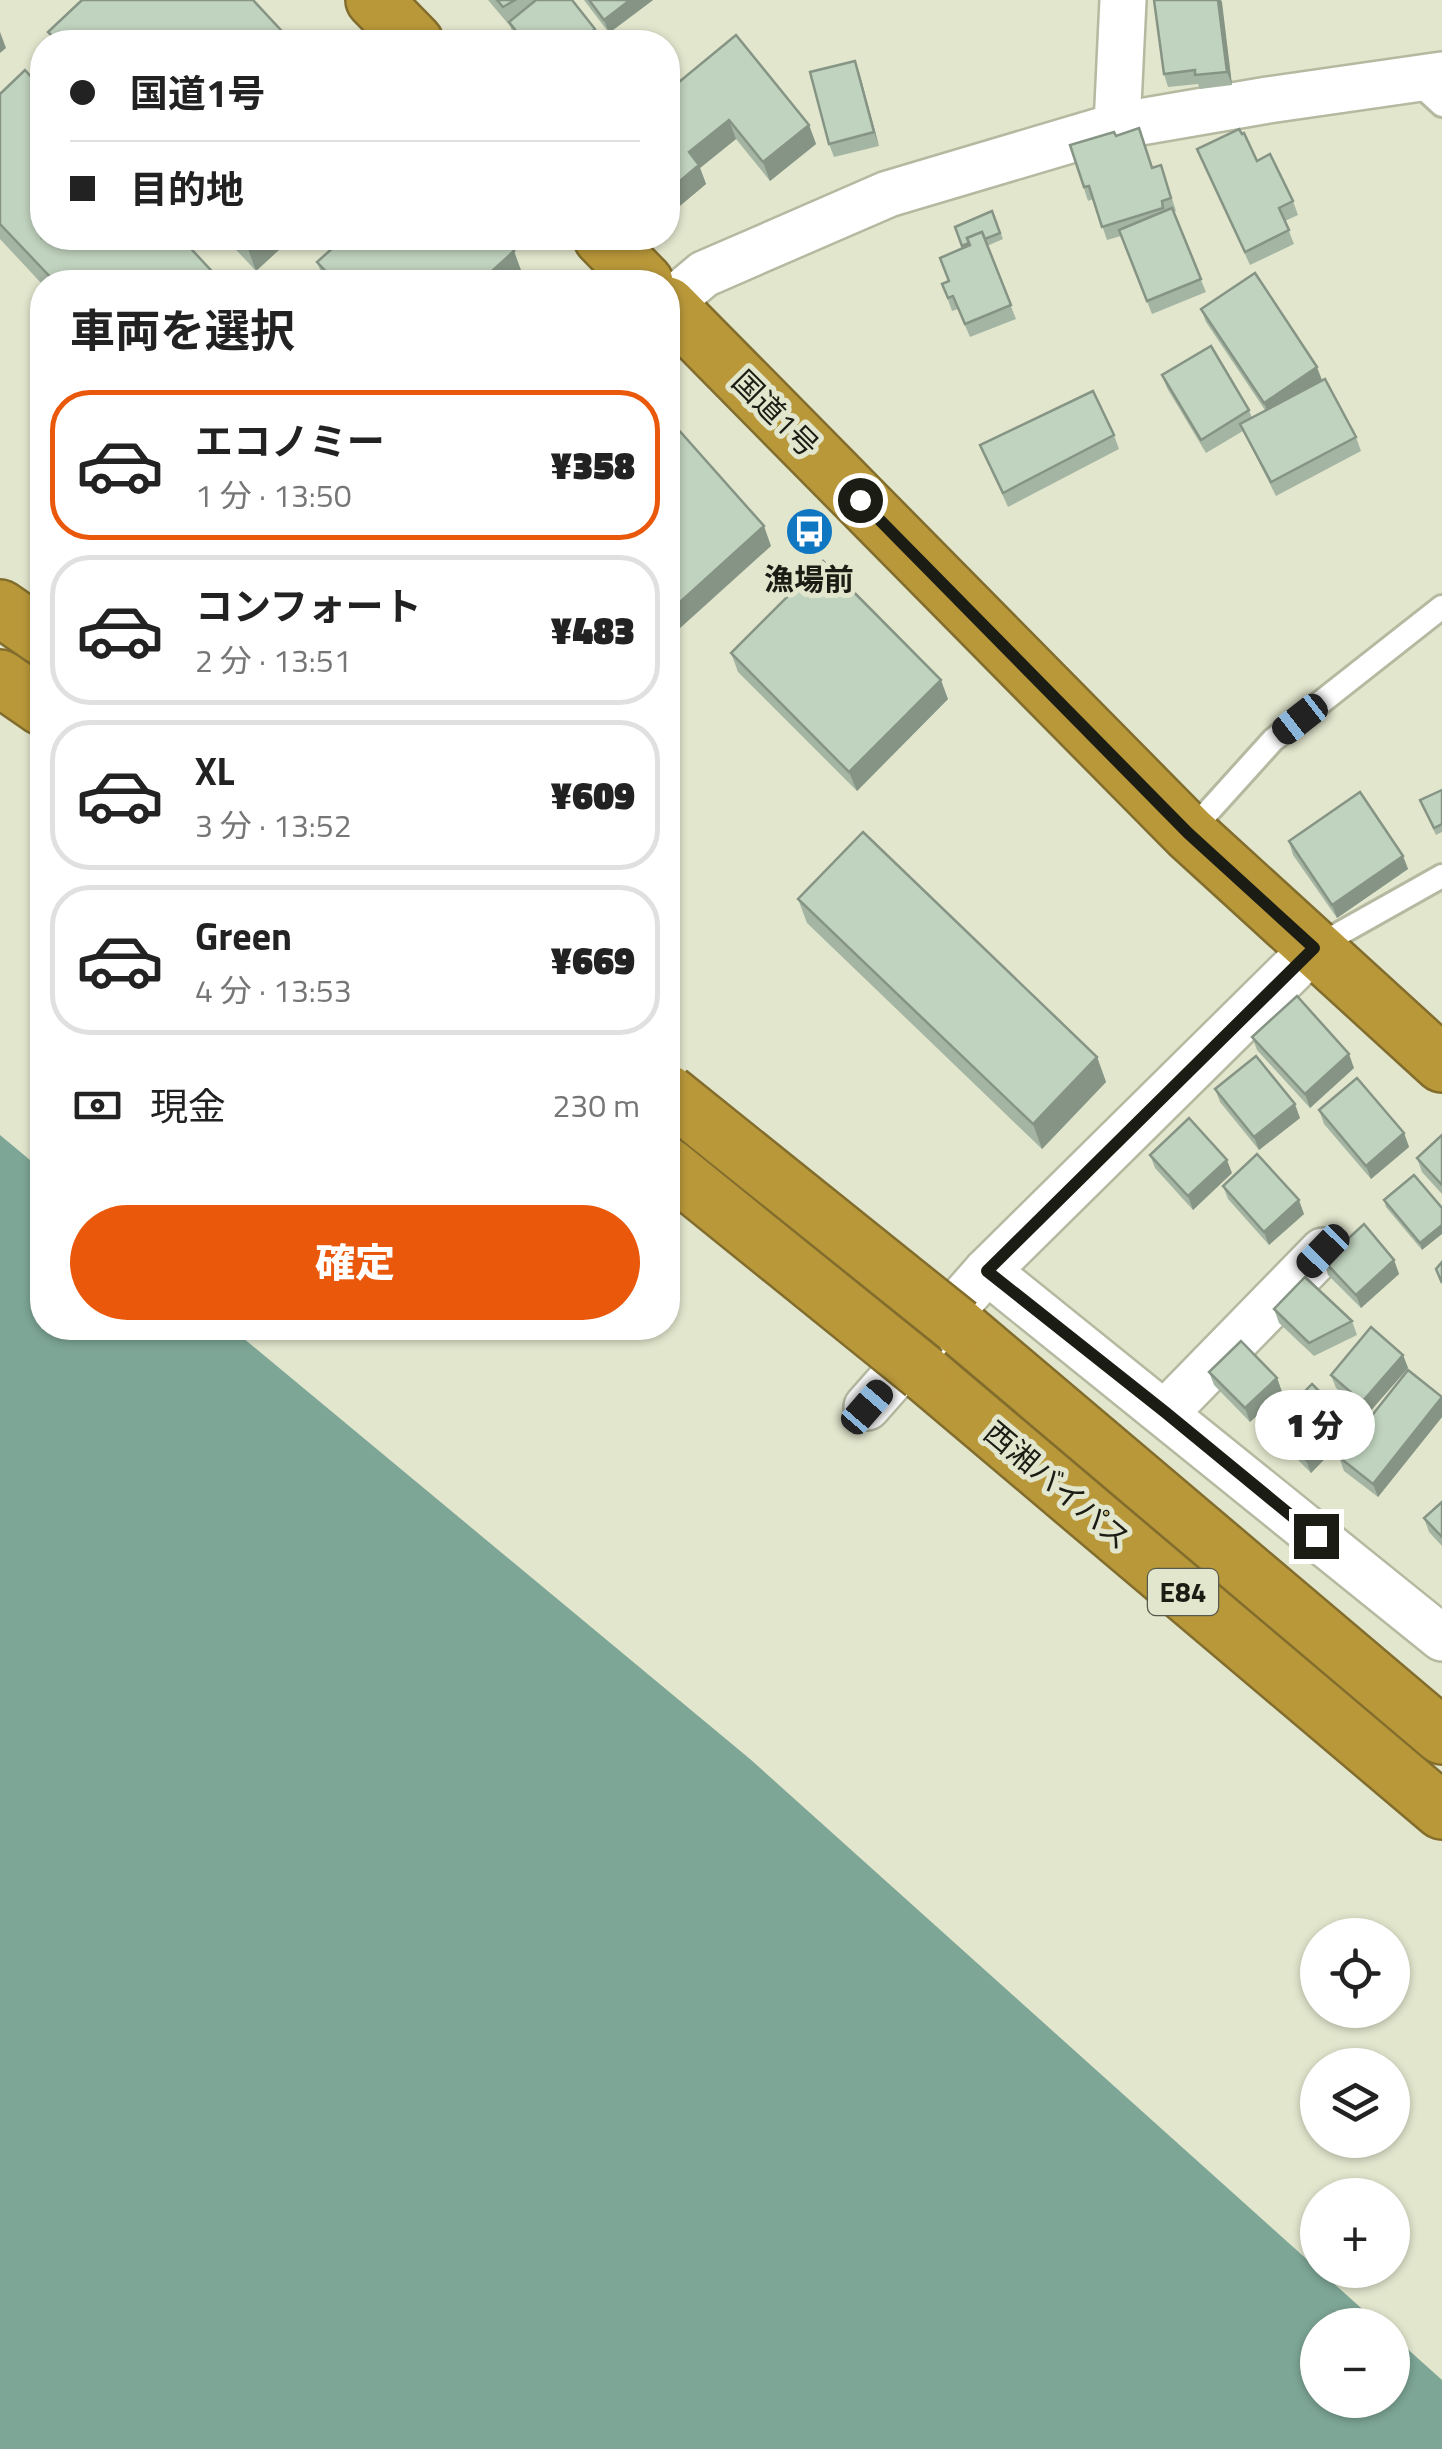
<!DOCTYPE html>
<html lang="ja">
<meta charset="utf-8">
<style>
body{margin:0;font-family:"Titillium Web","Noto Sans JP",sans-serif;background:#f2f2f2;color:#222;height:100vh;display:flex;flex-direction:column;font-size:38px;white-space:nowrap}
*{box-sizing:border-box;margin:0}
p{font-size:32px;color:#767676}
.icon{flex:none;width:55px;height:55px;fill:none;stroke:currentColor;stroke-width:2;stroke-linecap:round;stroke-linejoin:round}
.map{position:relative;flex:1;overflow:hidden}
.drawer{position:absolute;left:30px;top:270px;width:650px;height:1070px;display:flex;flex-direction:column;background:#fff;border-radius:40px;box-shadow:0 2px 8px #0004}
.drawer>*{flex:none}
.banner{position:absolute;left:30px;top:30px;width:650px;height:220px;border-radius:40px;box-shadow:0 2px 8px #0004;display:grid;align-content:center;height:220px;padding:0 40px;background:#fff}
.buttons{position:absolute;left:1300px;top:1918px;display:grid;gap:20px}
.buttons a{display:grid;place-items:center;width:110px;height:110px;border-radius:50%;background:#fff;box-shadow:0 2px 8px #0004;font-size:50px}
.end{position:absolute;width:45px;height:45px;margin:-22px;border:12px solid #1b1d14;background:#fff;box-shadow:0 0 0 5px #fff}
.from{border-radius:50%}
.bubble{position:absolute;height:70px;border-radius:35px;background:#fff;box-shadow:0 2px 8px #0004;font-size:32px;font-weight:800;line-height:70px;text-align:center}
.car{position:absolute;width:30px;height:60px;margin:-30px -15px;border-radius:12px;box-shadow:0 0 8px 2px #0007;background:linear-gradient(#222 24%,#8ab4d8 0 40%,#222 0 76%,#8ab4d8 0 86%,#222 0)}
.banner b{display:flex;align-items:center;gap:35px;height:95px;font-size:38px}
.banner b+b{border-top:2px solid #e0e0e0}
.banner i{width:25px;height:25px;background:#222}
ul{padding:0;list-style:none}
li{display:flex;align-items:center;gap:30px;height:150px;margin:0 20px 15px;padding:0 20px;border:5px solid #e0e0e0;border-radius:40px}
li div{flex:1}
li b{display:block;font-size:38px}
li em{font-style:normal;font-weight:800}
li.current{border-color:#ea580c}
li>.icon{width:90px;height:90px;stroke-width:1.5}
h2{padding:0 40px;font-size:45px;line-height:120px}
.pay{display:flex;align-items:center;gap:25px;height:110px;padding:0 40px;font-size:38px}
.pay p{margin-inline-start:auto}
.button{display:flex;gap:20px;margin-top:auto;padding:20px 40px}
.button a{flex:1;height:115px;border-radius:60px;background:#ea580c;color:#fff;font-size:40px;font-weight:800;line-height:115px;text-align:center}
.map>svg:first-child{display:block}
</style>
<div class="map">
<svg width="1442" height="2449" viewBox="0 0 1442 2449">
<rect width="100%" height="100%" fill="#e2e6cd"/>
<!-- water -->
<path fill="#7da696" d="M 0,1135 L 42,1170 L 42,1328 L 231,1328 L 750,1759 L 1380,2325 L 1318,2325 L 1318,2400 L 1392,2400 L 1393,2336 L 1442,2380 L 1442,2449 L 0,2449 Z"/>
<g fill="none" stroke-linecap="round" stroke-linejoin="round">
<defs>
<g id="lane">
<path d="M 1415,80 L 1442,105"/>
<path d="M 1189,833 L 1273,740 L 1442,607"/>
<path d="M 1314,948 L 1442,876"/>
</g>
<g id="street">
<path d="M 1117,126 L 1123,0"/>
<path d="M 668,304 L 704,274 L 888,194 L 1117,126 L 1268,100 L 1442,75"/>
<path d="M 987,1271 L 1442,1638"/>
<path d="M 867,1407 L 987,1271 L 1314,948"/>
<path d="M 1165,1413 L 1323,1251"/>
</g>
<g id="highway">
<path d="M 374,0 L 415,42"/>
<path d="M 602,238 L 645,282"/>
<path d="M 668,305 L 1189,833 L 1442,1064"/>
<path d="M 0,608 L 42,637"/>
<path d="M 0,678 L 42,707"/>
<path d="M 958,1326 L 1442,1736"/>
<path d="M 924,1373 L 1442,1811"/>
</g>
</defs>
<!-- lane casing -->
<use href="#lane" stroke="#b4b9a0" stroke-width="28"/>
<!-- street casing -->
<use href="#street" stroke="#b4b9a0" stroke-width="50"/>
<!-- highway casing -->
<use href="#highway" stroke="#826d2d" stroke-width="60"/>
<!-- lane -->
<use href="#lane" stroke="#fff" stroke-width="22"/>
<!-- street -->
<use href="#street" stroke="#fff" stroke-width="45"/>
<!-- highway -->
<use href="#highway" stroke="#b9983a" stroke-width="55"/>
<defs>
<g id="highway-bridge">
<path d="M 668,1093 L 958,1326"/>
<path d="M 668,1166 L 924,1373"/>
</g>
</defs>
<!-- highway-bridge casing -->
<use href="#highway-bridge" stroke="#826d2d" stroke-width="60" stroke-linecap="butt"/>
<!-- highway-bridge -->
<use href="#highway-bridge" stroke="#b9983a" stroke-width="55"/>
</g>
<!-- wall -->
<g fill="#a5b5a3">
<path d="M 488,0 L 572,0 L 595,29 L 600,42 L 519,42 L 514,36 L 510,26 Z"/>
<path d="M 584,0 L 653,0 L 609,33 Z"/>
<path d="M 1154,0 L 1221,0 L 1232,85 L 1200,89 L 1198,84 L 1168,87 L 1164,74 Z"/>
<path d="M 855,61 L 879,146 L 834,157 L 829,144 Z"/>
<path d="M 668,91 L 809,125 L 816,144 L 770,181 L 736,139 L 700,168 L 706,184 L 675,210 L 668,201 Z"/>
<path d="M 0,94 L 221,282 L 42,282 L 42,284 L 0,239 Z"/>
<path d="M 1116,136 L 1152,168 L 1161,165 L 1176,211 L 1173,212 L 1206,292 L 1152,314 L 1121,236 L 1107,240 L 1093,199 L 1088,201 L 1070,145 Z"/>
<path d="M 1197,149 L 1257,161 L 1293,201 L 1298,215 L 1285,221 L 1294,244 L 1250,265 Z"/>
<path d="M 992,211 L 1003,239 L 987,246 L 986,244 L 1016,319 L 970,337 L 958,309 L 952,311 L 947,297 L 949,281 L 963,248 L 955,227 Z"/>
<path d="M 225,238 L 292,238 L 256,271 Z"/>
<path d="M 317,262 L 521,270 L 508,282 L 325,282 Z"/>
<path d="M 1201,309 L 1322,380 L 1356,437 L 1361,451 L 1276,496 L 1243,431 L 1206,453 L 1167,388 L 1162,375 L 1249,410 L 1252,418 L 1265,410 L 1206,322 Z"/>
<path d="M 1114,435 L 1119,449 L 1008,507 L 980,445 Z"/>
<path d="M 731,653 L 948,699 L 857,791 L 738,672 Z"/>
<path d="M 1442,790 L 1442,832 L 1436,835 L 1423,807 Z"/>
<path d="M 1289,841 L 1403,856 L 1408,869 L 1337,918 L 1293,855 Z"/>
<path d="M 798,899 L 1097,1057 L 1106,1082 L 1042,1149 L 807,923 Z"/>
<path d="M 1252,1037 L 1354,1068 L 1310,1108 L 1257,1050 Z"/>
<path d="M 1215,1089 L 1300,1118 L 1259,1150 L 1220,1102 Z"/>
<path d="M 1319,1110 L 1404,1133 L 1409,1147 L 1371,1179 L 1324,1124 Z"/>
<path d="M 1442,1135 L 1442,1194 L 1422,1172 L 1417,1158 Z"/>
<path d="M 1150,1155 L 1232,1173 L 1193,1210 L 1155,1168 Z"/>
<path d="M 1414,1175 L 1422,1250 L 1386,1207 L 1384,1200 Z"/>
<path d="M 1223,1186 L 1304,1214 L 1269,1245 L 1228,1199 Z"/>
<path d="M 1394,1260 L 1399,1274 L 1361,1308 L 1328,1275 L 1324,1261 Z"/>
<path d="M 1274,1309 L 1352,1321 L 1357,1335 L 1314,1356 L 1279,1323 Z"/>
<path d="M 1403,1355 L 1408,1368 L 1367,1415 L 1336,1388 L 1331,1375 Z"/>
<path d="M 1209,1372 L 1277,1378 L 1282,1392 L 1250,1422 L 1214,1385 Z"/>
<path d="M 1442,1397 L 1442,1417 L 1378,1497 L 1344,1471 L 1339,1457 Z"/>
<path d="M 1272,1425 L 1351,1432 L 1311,1473 L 1276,1438 Z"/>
<path d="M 1442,1502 L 1442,1546 L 1429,1532 L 1424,1518 Z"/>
</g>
<!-- shaded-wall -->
<g fill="#869485">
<path d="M 630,0 L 653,0 L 609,33 L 604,20 Z"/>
<path d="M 1218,0 L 1221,0 L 1222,2 L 1232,85 L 1227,72 Z"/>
<path d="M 595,29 L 600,42 L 579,42 Z"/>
<path d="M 0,32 L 6,48 L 0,53 Z"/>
<path d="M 855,61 L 860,75 L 879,146 L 874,132 Z"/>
<path d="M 729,120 L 736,139 L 700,168 L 706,184 L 675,210 L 668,191 L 689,152 Z"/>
<path d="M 809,125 L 816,144 L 770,181 L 763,162 Z"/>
<path d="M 257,238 L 292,238 L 256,271 L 247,246 Z"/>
<path d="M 514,251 L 521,270 L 508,282 L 480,282 Z"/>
<path d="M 1317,367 L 1322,380 L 1269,416 L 1264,403 Z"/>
<path d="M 764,526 L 771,546 L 668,639 L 668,613 Z"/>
<path d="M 941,680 L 948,699 L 857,791 L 849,772 Z"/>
<path d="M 1403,856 L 1408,869 L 1337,918 L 1332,905 Z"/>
<path d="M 668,879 L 672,891 L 668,897 Z"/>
<path d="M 1349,1054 L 1354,1068 L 1310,1108 L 1305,1094 Z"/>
<path d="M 1097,1057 L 1106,1082 L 1042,1149 L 1033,1124 Z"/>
<path d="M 1295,1104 L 1300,1118 L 1259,1150 L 1254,1137 Z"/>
<path d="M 1404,1133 L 1409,1147 L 1371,1179 L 1366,1166 Z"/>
<path d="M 1227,1160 L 1232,1173 L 1193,1210 L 1188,1196 Z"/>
<path d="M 1299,1200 L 1304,1214 L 1269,1245 L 1264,1232 Z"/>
<path d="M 1442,1225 L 1442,1234 L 1422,1250 L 1420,1243 Z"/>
<path d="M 1394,1260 L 1399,1274 L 1361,1308 L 1356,1295 Z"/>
<path d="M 1403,1355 L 1408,1368 L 1367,1415 L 1362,1402 Z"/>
<path d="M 1277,1378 L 1282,1392 L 1250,1422 L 1245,1408 Z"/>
<path d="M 1442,1397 L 1442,1417 L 1378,1497 L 1373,1484 Z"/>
<path d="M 1346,1418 L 1351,1432 L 1311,1473 L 1306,1460 Z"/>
</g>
<!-- building -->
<g fill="#c0d3be" stroke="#869485" stroke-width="2.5">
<path d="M 82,0 L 253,0 L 292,42 L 58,42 L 48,32 Z"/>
<path d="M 497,0 L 515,0 L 503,7 Z"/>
<path d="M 536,0 L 572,0 L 595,29 L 579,42 L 525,42 L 509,22 Z"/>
<path d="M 589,0 L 630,0 L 604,20 Z"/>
<path d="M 1154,0 L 1218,0 L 1227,72 L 1195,75 L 1195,70 L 1164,74 Z"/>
<path d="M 736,35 L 809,125 L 763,162 L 729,120 L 689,152 L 699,165 L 668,191 L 668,91 Z"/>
<path d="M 855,61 L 874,132 L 829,144 L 810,72 Z"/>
<path d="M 25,70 L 42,89 L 42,238 L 181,238 L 220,280 L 218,282 L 55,282 L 0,224 L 0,94 Z"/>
<path d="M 1139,128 L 1152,168 L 1161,165 L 1171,198 L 1162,201 L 1163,208 L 1102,227 L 1089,186 L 1084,187 L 1070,145 L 1114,132 L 1116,136 Z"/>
<path d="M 1239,129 L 1242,134 L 1244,133 L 1257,161 L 1270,154 L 1293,201 L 1279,208 L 1289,230 L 1245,252 L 1197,149 Z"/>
<path d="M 1172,208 L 1201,279 L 1147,301 L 1119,230 Z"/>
<path d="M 992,211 L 1000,233 L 985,239 L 982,232 L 967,238 L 969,243 L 962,246 L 955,227 Z"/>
<path d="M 982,232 L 1011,305 L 965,324 L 953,296 L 948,298 L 942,284 L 949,281 L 940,258 L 970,245 L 967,238 Z"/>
<path d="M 239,238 L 257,238 L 247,246 Z"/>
<path d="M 344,238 L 502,238 L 514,251 L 480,282 L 336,282 L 317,262 Z"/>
<path d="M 1255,273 L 1317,367 L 1264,403 L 1201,309 Z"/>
<path d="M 1211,346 L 1249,410 L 1201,440 L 1162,375 Z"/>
<path d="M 1325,379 L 1356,437 L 1271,482 L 1240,424 Z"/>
<path d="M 1093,391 L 1114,435 L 1003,493 L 980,445 Z"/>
<path d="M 669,419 L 764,526 L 668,613 L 668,420 Z"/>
<path d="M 823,561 L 941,680 L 849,772 L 731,653 Z"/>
<path d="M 1442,790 L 1442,824 L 1434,828 L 1420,800 Z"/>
<path d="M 1360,792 L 1403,856 L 1332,905 L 1289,841 Z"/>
<path d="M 863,832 L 1097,1057 L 1033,1124 L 798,899 Z"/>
<path d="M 1297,996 L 1349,1054 L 1305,1094 L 1252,1037 Z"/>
<path d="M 1256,1056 L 1295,1104 L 1254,1137 L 1215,1089 Z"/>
<path d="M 1357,1078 L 1404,1133 L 1366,1166 L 1319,1110 Z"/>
<path d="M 1189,1118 L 1227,1160 L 1188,1196 L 1150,1155 Z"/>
<path d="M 1442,1135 L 1442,1185 L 1417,1158 Z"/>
<path d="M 1257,1154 L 1299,1200 L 1264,1232 L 1223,1186 Z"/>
<path d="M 1414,1175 L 1442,1208 L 1442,1225 L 1420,1243 L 1384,1200 Z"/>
<path d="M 1364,1224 L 1394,1260 L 1356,1295 L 1324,1261 Z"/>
<path d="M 1442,1262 L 1442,1283 L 1436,1269 Z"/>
<path d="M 1305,1277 L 1352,1321 L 1309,1343 L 1274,1309 Z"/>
<path d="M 1371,1327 L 1403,1355 L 1362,1402 L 1331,1375 Z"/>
<path d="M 1241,1341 L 1277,1378 L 1245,1408 L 1209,1372 Z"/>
<path d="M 1408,1370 L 1442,1397 L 1373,1484 L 1339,1457 Z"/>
<path d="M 1312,1384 L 1346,1418 L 1306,1460 L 1272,1425 Z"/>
<path d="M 1442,1502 L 1442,1537 L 1424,1518 Z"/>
</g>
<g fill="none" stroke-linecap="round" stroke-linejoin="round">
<!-- route -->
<path stroke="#1b1d14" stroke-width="12" d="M 860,500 L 1188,833 L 1314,948 L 987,1271 L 1165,1412 L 1316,1536"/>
</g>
<!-- icons -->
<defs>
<symbol id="bus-disc" viewBox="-11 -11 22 22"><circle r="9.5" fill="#0f77c2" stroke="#e2e6cd"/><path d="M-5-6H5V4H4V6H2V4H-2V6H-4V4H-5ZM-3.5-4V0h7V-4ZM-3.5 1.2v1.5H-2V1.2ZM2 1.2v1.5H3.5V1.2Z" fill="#fff"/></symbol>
</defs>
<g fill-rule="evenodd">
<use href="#bus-disc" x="782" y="504" width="55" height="55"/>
</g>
<g text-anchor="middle" stroke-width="10" stroke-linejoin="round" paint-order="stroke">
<!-- shield labels -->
<rect fill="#e2e6cd" stroke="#57594c" stroke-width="2.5" x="1148" y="1569" width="70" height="46" rx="8"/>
<g font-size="28" font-weight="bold" fill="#1b1d14">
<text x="1183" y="1602">E84</text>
</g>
<!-- street labels -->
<g font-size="30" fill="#1b1d14" stroke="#e2e6cd">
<text transform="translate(775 414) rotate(45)" y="10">国道1号</text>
<text transform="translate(1057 1486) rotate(40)" y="10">西湘バイパス</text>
</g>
<!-- poi labels -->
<g font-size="30" font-weight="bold" fill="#1b1d14" stroke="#e2e6cd">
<text x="809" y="590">漁場前</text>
</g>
</g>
</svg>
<div class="buttons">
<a><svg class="icon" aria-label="locate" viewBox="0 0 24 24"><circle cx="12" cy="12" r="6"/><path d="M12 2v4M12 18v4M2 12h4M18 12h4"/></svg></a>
<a><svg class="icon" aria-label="layers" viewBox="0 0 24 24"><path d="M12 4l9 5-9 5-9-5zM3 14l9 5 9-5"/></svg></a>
<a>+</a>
<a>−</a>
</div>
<i class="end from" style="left:860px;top:500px"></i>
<i class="end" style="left:1316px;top:1536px"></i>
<div class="bubble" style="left:1255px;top:1390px;width:120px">1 分</div>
<i class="car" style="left:1300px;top:719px;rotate:232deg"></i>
<i class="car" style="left:1323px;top:1251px;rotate:224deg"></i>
<i class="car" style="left:867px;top:1407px;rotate:41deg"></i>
<div class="banner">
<b><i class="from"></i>国道1号</b>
<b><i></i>目的地</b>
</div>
<section class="drawer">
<h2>車両を選択</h2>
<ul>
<li class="current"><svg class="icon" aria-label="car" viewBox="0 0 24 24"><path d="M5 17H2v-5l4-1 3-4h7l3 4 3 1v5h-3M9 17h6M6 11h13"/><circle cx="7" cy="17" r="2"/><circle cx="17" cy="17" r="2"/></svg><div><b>エコノミー</b><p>1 分 · 13:50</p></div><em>¥358</em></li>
<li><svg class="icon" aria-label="car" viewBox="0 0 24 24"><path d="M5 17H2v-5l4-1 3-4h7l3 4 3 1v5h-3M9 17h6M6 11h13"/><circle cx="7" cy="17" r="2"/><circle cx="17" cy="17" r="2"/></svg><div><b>コンフォート</b><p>2 分 · 13:51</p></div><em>¥483</em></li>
<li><svg class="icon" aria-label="car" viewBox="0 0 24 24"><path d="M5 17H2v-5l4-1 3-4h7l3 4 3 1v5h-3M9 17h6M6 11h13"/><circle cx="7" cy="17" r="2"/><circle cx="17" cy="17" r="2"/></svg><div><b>XL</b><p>3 分 · 13:52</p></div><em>¥609</em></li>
<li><svg class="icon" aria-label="car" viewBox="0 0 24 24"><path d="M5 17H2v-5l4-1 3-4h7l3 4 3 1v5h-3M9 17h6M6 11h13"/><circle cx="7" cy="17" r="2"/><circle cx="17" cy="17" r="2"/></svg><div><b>Green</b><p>4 分 · 13:53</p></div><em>¥669</em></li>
</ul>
<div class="pay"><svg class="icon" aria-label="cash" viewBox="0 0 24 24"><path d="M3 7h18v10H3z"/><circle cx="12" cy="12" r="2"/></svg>現金<p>230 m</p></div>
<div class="button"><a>確定</a></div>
</section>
</div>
